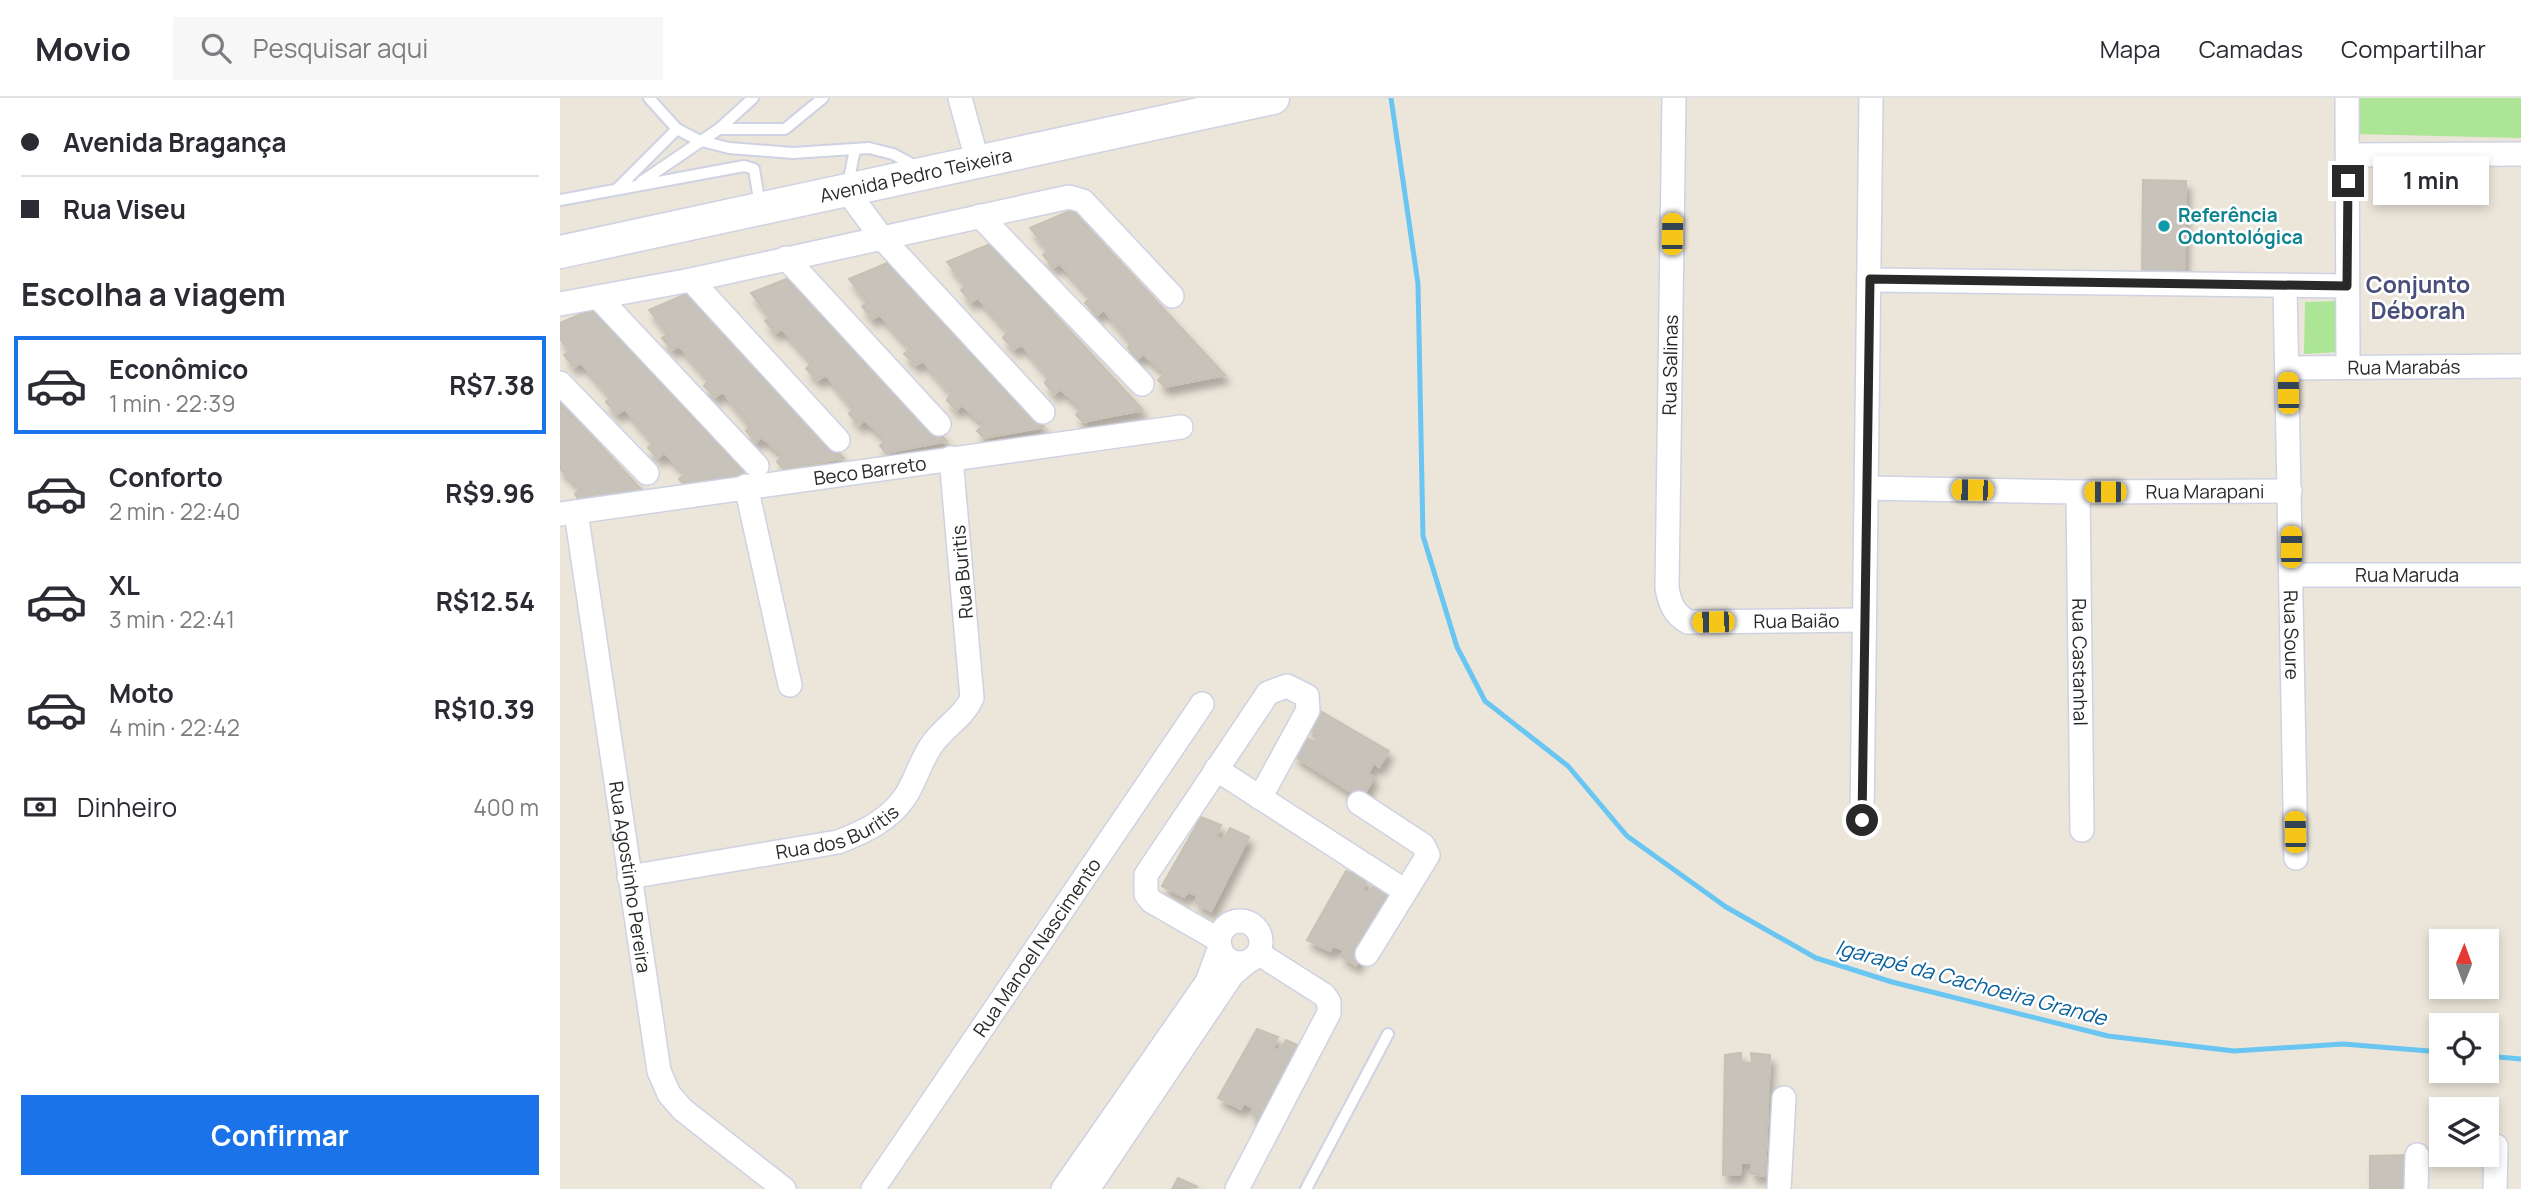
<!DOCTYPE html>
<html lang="pt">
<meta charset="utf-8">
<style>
body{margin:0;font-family:Manrope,sans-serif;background:#f7f7f7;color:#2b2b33;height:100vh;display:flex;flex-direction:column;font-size:26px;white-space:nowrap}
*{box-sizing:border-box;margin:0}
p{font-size:23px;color:#7c7c81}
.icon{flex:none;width:38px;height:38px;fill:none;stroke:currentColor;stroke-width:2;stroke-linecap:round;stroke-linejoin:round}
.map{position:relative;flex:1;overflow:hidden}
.details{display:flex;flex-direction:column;background:#fff;width:560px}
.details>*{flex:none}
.hud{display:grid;align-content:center;height:154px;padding:0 21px;background:#fff}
.needle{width:46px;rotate:1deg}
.tools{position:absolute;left:1869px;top:831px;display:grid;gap:14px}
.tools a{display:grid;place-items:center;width:70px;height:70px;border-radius:0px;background:#fff;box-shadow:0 4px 10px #0003;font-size:35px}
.end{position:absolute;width:32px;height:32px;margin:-16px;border:9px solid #292929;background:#fff;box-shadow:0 0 0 4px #fff}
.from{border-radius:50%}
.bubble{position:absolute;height:49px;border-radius:0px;background:#fff;box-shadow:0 4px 10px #0003;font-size:23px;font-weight:700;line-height:49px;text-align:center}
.car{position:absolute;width:21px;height:42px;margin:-21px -10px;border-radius:9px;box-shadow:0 0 5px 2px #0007;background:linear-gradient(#f5c518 24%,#345 0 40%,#f5c518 0 76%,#345 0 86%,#f5c518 0)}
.hud b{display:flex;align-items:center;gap:24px;height:66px;font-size:26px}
.hud b+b{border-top:2px solid #e1e1e2}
.hud i{width:18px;height:18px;background:#2b2b33}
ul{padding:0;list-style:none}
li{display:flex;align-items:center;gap:21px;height:98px;margin:0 14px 10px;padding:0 7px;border:4px solid transparent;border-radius:0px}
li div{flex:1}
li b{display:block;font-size:26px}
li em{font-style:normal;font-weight:700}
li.selected{border-color:#1a73e8}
li>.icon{width:63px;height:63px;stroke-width:1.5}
h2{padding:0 21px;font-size:32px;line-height:84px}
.pay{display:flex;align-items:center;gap:18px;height:77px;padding:0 21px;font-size:26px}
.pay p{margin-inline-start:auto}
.action{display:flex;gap:14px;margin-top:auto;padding:14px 21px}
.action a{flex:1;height:80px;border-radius:0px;background:#1a73e8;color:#fff;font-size:28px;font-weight:700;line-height:80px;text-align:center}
header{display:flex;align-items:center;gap:42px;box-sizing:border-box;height:98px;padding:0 35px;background:#fff;border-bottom:2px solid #e1e1e2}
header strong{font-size:33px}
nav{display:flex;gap:38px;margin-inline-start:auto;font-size:24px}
.search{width:490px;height:63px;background:#f7f7f7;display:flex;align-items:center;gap:18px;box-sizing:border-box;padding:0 24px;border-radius:0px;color:#7c7c81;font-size:26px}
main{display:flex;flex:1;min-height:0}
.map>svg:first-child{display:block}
</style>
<header>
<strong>Movio</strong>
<div class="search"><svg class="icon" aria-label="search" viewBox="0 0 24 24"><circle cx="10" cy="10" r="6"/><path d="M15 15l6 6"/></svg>Pesquisar aqui</div>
<nav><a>Mapa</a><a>Camadas</a><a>Compartilhar</a></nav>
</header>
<main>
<section class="details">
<div class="hud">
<b><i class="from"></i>Avenida Bragança</b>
<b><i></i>Rua Viseu</b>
</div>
<h2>Escolha a viagem</h2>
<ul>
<li class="selected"><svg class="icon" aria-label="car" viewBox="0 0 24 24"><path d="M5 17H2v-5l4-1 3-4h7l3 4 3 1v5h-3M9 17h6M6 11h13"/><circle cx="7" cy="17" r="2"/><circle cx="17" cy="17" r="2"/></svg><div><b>Econômico</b><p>1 min · 22:39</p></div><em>R$7.38</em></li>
<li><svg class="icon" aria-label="car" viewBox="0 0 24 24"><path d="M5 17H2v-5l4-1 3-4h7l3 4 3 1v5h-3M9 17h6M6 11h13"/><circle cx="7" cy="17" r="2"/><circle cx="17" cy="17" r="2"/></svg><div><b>Conforto</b><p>2 min · 22:40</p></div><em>R$9.96</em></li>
<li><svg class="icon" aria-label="car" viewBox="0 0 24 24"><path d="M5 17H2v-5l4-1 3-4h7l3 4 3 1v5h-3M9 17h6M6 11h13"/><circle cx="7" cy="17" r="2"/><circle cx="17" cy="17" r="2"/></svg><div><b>XL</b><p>3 min · 22:41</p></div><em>R$12.54</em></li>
<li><svg class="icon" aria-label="car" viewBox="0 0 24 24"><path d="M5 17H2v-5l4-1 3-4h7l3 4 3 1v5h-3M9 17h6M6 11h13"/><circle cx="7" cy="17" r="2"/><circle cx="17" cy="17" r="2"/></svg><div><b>Moto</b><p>4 min · 22:42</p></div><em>R$10.39</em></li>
</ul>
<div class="pay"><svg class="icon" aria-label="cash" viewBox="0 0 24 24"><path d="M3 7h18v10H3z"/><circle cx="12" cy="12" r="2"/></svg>Dinheiro<p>400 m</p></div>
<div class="action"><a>Confirmar</a></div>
</section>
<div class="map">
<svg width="1961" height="1091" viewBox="0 0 1961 1091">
<defs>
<filter id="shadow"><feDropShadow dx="4.5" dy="8" stdDeviation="3.5" flood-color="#0004"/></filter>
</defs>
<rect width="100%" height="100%" fill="#ece5da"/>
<!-- green -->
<g fill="#ace595">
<path d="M 1794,0 L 1961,0 L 1961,40 L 1795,36 Z"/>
<path d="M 1780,203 L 1779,254 L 1744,256 L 1745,204 Z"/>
</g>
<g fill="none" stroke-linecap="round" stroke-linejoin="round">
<!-- stream -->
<g stroke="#69c6f2" stroke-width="5">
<path d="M 831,0 L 858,186 L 863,438 L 897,549 L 925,603 L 1008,668 L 1067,738 L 1166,809 L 1256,860 L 1332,884 L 1548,938 L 1674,953 L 1783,946 L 1881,954"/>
<path d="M 1927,958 L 1961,961"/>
</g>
</g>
<!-- building -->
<g fill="#c7c2ba" stroke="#c7c1b4" stroke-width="2" filter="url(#shadow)">
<path d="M 1583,82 L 1626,83 L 1624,175 L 1582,174 Z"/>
<path d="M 512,112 L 665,277 L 605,289 L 598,282 L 605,275 L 583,256 L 577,261 L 568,250 L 571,244 L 544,212 L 537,217 L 525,205 L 531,199 L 500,166 L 493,169 L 483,157 L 489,153 L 470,130 Z"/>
<path d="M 430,146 L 583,312 L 523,324 L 516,317 L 522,310 L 500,291 L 494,296 L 485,285 L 489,279 L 462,247 L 454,251 L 443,240 L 448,233 L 418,200 L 411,204 L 401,192 L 406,188 L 387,164 Z"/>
<path d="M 332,163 L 484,329 L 424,340 L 417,333 L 424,326 L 402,307 L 396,312 L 387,302 L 391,295 L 363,263 L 356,267 L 344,256 L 350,250 L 320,217 L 312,221 L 302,208 L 308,205 L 289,181 Z"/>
<path d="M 234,178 L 387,343 L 326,355 L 320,348 L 326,341 L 304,322 L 299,327 L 289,316 L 293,310 L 266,277 L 258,282 L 246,271 L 252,264 L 222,231 L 215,235 L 205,223 L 210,219 L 191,195 Z"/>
<path d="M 131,194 L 284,360 L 224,372 L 217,364 L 223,357 L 201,339 L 196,344 L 186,333 L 190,327 L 163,294 L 155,299 L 144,288 L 149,281 L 119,248 L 112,252 L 102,240 L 108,236 L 89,212 Z"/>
<path d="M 33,211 L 186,377 L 126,389 L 119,381 L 126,375 L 104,355 L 98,360 L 88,350 L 93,344 L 65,311 L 57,316 L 46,304 L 51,298 L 21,265 L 14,269 L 4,257 L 10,253 L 0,241 L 0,225 Z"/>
<path d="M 0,304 L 82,392 L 21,404 L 15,396 L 21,390 L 0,371 Z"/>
<path d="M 757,611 L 829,653 L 819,669 L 814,665 L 808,675 L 814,679 L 802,701 L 734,658 L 744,638 L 754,644 L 758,637 L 747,630 Z"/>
<path d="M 641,719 L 661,727 L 656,739 L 663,742 L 670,730 L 689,739 L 651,813 L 635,804 L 638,798 L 628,794 L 624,799 L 602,788 Z"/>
<path d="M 786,773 L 807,781 L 802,792 L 809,795 L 816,784 L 835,793 L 796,867 L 781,858 L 784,852 L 773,848 L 770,853 L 747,842 Z"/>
<path d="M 697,931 L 718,939 L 712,950 L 719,953 L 726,942 L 746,951 L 707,1025 L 691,1016 L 694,1010 L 684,1005 L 681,1011 L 658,1000 Z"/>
<path d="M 1181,955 L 1181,964 L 1192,965 L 1191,955 L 1210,957 L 1205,1078 L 1191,1076 L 1191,1065 L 1181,1064 L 1180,1077 L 1163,1077 L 1165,957 Z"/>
<path d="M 1852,1057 L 1850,1091 L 1810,1091 L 1810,1058 Z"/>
<path d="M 618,1080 L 638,1089 L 612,1091 Z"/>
</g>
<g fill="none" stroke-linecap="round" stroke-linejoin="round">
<defs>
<g id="lane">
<path d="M 89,0 L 117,31 L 138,42 L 169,50 L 233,55 L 309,50 L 333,56 L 359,70"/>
<path d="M 159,31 L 225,31 L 263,0"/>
<path d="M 81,84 L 159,31 L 193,0"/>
<path d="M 288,86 L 295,51"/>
<path d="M 58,90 L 117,31"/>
<path d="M 0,102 L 184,68 L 194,71 L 200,108"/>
<path d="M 746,1091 L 828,936"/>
</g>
<g id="street">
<path d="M 400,0 L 417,62"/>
<path id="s1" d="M 1114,0 L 1107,490 C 1110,506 1114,516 1128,524 L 1304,522"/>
<path d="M 1787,0 L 1788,268"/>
<path d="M 1789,57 L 1961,56"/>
<path d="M 287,93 L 322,140 L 483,314"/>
<path d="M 420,118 L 582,286"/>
<path d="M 226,160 L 379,326"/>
<path d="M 131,182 L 278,342"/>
<path d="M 1310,182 L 1787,188"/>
<path id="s2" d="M 1725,187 L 1736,760"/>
<path d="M 39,200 L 197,368"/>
<path d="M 0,206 L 131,182 L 509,99 L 523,103 L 612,198"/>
<path id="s3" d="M 1728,270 L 1961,268"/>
<path d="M 0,285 L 87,375"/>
<path d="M 186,388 L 230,587"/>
<path id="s4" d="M 1307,390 L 1518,394 L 1730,393"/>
<path id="s5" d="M 1518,394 L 1522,732"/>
<path id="s6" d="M 16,414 L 99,973 L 109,996 L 123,1012 L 224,1091"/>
<path id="s7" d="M 0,416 L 621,329"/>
<path id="s8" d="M 1731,477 L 1961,477"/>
<path d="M 656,671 L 845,793"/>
<path d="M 799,705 L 863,747 L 868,757 L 807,856"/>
<path d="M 1302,722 L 1311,0"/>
<path id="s9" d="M 69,779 L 278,744 C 304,734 328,723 345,699 C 356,682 361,661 373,645 C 385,628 403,620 412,600 L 391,360"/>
<circle cx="680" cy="844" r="21"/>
<path d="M 659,842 L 591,803 L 586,796 L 586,777 L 708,595 L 727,588 L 747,598 L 748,612 L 700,700"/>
<path id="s10" d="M 313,1091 L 642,606"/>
<path d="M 503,1091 L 647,884 L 660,849"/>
<path d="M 528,1091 L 672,877 L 687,864"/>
<path d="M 677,1091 L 769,915 L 769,904 L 764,897 L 698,855"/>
<path d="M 1219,1091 L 1224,1000"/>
<path d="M 1856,1091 L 1857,1057"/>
<path d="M 1935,1091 L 1936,1048"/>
</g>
<g id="secondary">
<path id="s11" d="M 0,154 L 713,0"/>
</g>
</defs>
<!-- lane casing -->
<use href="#lane" stroke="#cfd2e3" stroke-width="14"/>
<!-- street casing -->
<use href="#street" stroke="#cfd2e3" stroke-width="26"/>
<!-- secondary casing -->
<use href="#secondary" stroke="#cfd2e3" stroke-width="35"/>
<!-- lane -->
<use href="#lane" stroke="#fff" stroke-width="10"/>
<!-- street -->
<use href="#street" stroke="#fff" stroke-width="23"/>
<!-- secondary -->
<use href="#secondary" stroke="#fff" stroke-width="32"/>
</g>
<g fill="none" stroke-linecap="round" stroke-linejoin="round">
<!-- route -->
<path stroke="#292929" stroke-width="9" d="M 1302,722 L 1310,181 L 1787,188 L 1788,83"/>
</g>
<!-- markers -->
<circle fill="#0f9aa8" stroke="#fff" stroke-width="2.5" cx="1604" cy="128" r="7"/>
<g text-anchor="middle" stroke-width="5" stroke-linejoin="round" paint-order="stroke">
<!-- street labels -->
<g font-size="19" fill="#292929" stroke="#fff">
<text dy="7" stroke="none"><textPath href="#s11" startOffset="364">Avenida Pedro Teixeira</textPath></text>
<text transform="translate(1110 267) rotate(-89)" y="7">Rua Salinas</text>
<text dy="7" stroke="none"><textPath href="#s3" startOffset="116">Rua Marabás</textPath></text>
<text dy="7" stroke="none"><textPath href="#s7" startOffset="313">Beco Barreto</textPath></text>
<text dy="7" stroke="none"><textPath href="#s4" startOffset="338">Rua Marapani</textPath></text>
<text transform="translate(402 474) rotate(-95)" y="7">Rua Buritis</text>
<text dy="7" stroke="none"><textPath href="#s8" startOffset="116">Rua Maruda</textPath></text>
<text dy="7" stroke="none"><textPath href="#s1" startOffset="640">Rua Baião</textPath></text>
<text dy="7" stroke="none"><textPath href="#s2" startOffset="350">Rua Soure</textPath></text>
<text dy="7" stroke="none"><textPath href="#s5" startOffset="170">Rua Castanhal</textPath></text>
<text dy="7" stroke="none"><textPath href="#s9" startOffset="214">Rua dos Buritis</textPath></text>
<text dy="7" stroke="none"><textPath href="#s6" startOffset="369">Rua Agostinho Pereira</textPath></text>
<text dy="7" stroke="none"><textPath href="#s10" startOffset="292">Rua Manoel Nascimento</textPath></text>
</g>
<!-- culture labels -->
<g font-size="19" font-weight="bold" fill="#0d838f" stroke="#fff" text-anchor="start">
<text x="1618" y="124">Referência<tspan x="1618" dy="22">Odontológica</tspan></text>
</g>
<!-- water labels -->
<g font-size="21" font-style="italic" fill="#09629d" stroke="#fff">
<text transform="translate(1411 885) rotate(15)" y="7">Igarapé da Cachoeira Grande</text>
</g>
<!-- quarter labels -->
<g font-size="23" font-weight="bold" fill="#484f7b" stroke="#fff">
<text x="1858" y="195">Conjunto<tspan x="1858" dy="26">Déborah</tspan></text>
</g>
</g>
</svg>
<div class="tools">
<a><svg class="needle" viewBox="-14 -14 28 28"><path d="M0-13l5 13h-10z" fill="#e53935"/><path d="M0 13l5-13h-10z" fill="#7c7c81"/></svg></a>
<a><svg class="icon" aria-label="locate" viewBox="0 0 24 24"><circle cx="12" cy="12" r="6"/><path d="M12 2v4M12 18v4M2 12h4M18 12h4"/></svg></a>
<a><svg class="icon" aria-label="layers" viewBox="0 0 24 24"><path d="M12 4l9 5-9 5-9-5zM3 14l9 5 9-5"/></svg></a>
</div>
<i class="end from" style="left:1302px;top:722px"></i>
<i class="end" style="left:1788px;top:83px"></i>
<div class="bubble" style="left:1813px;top:58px;width:116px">1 min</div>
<i class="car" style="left:1112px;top:136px;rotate:1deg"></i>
<i class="car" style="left:1728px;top:295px;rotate:359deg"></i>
<i class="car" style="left:1412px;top:392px;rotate:271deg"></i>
<i class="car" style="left:1545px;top:394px;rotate:270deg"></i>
<i class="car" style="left:1731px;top:449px;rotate:0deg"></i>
<i class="car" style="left:1153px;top:524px;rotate:269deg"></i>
<i class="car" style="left:1735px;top:734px;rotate:359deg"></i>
</div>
</main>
